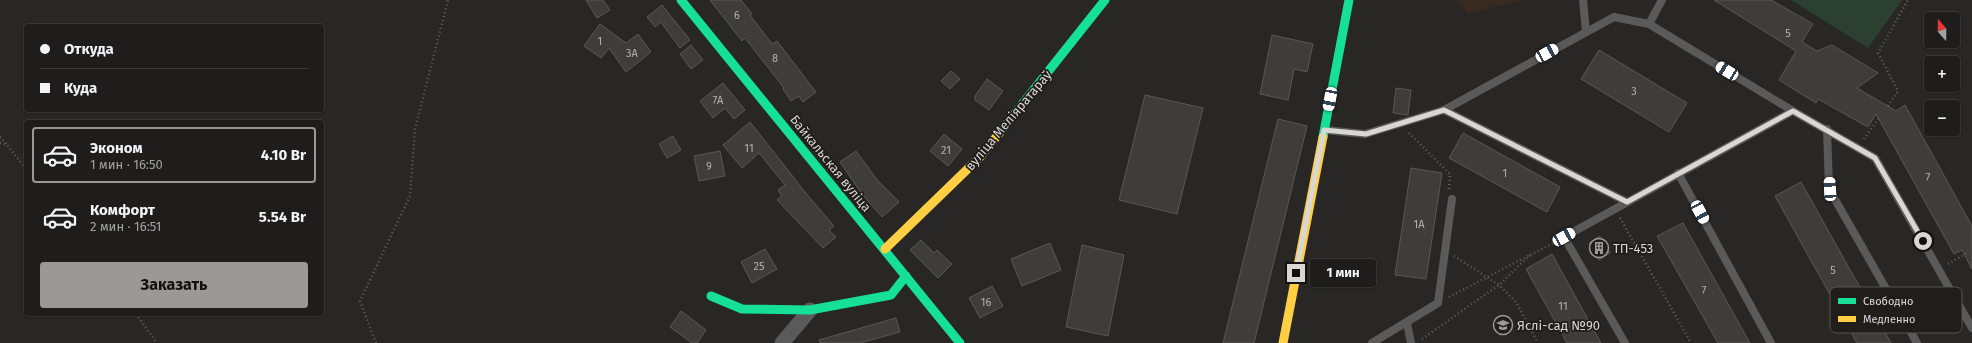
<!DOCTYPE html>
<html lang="ru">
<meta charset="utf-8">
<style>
body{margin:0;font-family:"Fira Sans",sans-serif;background:#2b2a29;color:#f1f3f6;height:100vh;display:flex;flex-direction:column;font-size:15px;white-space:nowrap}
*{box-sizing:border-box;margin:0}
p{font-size:13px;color:#a1a2a3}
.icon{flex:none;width:22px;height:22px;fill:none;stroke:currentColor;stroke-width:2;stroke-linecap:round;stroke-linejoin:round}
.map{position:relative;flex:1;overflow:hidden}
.sheet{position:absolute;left:24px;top:120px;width:300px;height:196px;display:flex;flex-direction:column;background:#1e1d1c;border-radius:4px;box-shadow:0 1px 3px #0004,0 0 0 1px #3c3b3b}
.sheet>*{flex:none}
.guide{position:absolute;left:24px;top:24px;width:300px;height:88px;border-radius:4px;box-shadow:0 1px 3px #0004,0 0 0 1px #3c3b3b;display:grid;align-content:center;height:88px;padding:0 16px;background:#1e1d1c}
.needle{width:26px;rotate:340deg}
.tools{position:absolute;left:1924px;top:12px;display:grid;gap:8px}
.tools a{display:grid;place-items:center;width:36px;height:36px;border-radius:4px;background:#1e1d1c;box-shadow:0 1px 3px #0004,0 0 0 1px #3c3b3b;font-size:20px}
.end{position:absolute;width:18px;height:18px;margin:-9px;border:5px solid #d9d7d6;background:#111;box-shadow:0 0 0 2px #111}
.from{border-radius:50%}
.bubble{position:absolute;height:28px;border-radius:4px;background:#1e1d1c;box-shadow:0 1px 3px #0004,0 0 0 1px #3c3b3b;font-size:13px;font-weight:700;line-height:28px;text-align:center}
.car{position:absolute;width:12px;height:24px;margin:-12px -6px;border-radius:5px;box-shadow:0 0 3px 1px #0007;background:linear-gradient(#fff 24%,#345 0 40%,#fff 0 76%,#345 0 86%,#fff 0)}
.guide b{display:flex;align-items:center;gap:14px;height:38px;font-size:15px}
.guide b+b{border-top:1px solid #3c3b3b}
.guide i{width:10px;height:10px;background:#f1f3f6}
ul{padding:7px 0 0;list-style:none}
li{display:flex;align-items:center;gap:12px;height:56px;margin:0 8px 6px;padding:0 8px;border:2px solid transparent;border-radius:4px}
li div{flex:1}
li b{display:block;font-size:15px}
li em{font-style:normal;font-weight:700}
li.current{border-color:#9b9998}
li>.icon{width:36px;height:36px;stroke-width:1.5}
.cta{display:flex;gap:8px;margin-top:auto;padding:8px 16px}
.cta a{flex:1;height:46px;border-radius:4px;background:#9b9998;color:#111;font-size:16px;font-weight:700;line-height:46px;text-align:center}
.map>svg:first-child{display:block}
</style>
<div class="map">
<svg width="1972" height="343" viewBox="0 0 1972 343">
<rect width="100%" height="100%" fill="#282726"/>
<!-- industrial -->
<path fill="#382a20" d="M 1456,0 L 1523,0 L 1468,13 Z"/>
<!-- green -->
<path fill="#2b4031" d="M 1791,0 L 1902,0 L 1868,48 Z"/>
<!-- building -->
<g fill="#3e3d3c" stroke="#595857">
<path d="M 586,0 L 603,0 L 610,10 L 597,18 Z"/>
<path d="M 710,0 L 741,0 L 752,14 L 750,15 L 772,44 L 777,41 L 816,92 L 803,102 L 799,96 L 791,101 L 783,89 L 784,88 L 745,38 L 742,41 Z"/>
<path d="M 1714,0 L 1771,0 L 1813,24 L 1802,42 L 1817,51 L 1832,45 L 1878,73 L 1857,88 L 1896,111 L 1905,105 L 1972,226 L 1972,269 L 1962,250 L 1954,254 L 1876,114 L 1868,127 L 1818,99 L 1816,103 L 1779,80 L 1796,51 Z"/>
<path d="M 662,5 L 690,40 L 680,48 L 661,22 L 655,27 L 647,17 Z"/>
<path d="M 600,24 L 626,43 L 638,34 L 651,52 L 626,72 L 609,48 L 601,58 L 584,46 Z"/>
<path d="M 1272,35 L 1313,44 L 1307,72 L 1294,69 L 1288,100 L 1260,94 Z"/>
<path d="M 691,45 L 703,60 L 691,69 L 680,54 Z"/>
<path d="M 1599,50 L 1687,103 L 1669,132 L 1581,79 Z"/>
<path d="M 951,71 L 960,79 L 950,89 L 941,81 Z"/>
<path d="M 987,79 L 1003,91 L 989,110 L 975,100 L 975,96 Z"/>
<path d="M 723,83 L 745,110 L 734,119 L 725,108 L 713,118 L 700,101 Z"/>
<path d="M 1396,88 L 1411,90 L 1408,115 L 1393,113 Z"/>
<path d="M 1145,95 L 1203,108 L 1177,214 L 1119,200 Z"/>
<path d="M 1278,119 L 1307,126 L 1254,343 L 1223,343 Z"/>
<path d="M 750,122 L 809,197 L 834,226 L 829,230 L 836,237 L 823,248 L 777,200 L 782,196 L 778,190 L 785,185 L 759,153 L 742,168 L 723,145 Z"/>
<path d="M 1463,133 L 1560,187 L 1547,212 L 1449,158 Z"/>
<path d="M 944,134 L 962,149 L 948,166 L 930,151 Z"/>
<path d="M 673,136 L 681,150 L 667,158 L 659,144 Z"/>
<path d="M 720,151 L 725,176 L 699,181 L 694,156 Z"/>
<path d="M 856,151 L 878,181 L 899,202 L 882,217 L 862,194 L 840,162 Z"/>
<path d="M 1411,168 L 1442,173 L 1426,279 L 1395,275 Z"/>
<path d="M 1801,182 L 1891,343 L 1857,343 L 1775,196 Z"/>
<path d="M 1683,223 L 1750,343 L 1718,343 L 1657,236 Z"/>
<path d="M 1600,236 L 1610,253 L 1599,260 L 1589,243 Z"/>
<path d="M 921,240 L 934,253 L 937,250 L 952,264 L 938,278 L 910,250 Z"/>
<path d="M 1050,243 L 1061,270 L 1022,286 L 1011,259 Z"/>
<path d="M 1082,245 L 1124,255 L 1108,336 L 1066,327 Z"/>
<path d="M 765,249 L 777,269 L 752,283 L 741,262 Z"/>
<path d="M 1552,254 L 1601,343 L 1567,343 L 1526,269 Z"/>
<path d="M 992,286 L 1003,306 L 980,318 L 969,298 Z"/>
<path d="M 681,311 L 706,330 L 697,343 L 692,343 L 670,327 Z"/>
<path d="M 896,318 L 900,332 L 860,343 L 820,343 L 819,340 Z"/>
</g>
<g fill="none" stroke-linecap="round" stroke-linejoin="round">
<!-- path -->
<g stroke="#61605f" stroke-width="2.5" stroke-dasharray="1 3" stroke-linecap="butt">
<path d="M 1888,106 L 1898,91 L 1878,53 L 1908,0"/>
<path d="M 1409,133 L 1450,174 L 1449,189"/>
<path d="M 0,137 L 7,144"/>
<path d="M 1864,139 L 1879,118"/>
<path d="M 0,143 L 7,145 L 26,169"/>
<path d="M 1620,218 L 1691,343"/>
<path d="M 1454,256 L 1499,285 L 1516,302 L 1538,343"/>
<path d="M 1948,264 L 1969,252"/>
<path d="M 1449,297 L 1555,242"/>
<path d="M 136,314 L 157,343"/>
<path d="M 1422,339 L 1499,285 L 1530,255"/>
<path d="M 376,343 L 360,301 L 410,196 L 415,129 L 448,0"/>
</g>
<!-- lane -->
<g stroke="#5b5a5a" stroke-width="8">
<path d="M 1583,0 L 1586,32"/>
<path d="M 1649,24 L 1662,0"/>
<path d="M 1444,110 L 1627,202"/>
<path d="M 1827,129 L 1829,189 L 1917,343"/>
<path d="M 1325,130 L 1365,134 L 1444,110 L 1614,17 L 1649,24 L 1793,111 L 1875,158 L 1972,328"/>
<path d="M 1678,173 L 1771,343"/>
<path d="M 1407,323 L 1411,343"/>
<path d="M 1372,343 L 1438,303 L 1452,199"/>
<path d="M 1625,343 L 1564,237 L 1793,111"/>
</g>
<!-- street -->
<path stroke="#5b5a5a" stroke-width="15" d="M 782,343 L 810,310"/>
<!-- fast -->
<g stroke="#16e098" stroke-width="9">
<path d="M 681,0 L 960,343"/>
<path d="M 1001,131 L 1105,0"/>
<path d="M 1323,137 L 1349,0"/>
<path d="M 711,296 L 742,309 L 810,310 L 891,295 L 906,276"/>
</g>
<!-- slow -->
<g stroke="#ffcf43" stroke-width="9">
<path d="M 885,249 L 980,157 L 1001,131"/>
<path d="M 1283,343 L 1323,137"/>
</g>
</g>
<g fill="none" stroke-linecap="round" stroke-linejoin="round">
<!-- route -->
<path stroke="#d9d7d6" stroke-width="5" d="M 1296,273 L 1324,130 L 1366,134 L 1444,110 L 1627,202 L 1793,111 L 1875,158 L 1923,241"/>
</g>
<!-- icons -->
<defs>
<symbol id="building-ring" viewBox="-11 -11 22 22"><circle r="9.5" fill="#201d1b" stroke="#9b9998" stroke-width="1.5"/><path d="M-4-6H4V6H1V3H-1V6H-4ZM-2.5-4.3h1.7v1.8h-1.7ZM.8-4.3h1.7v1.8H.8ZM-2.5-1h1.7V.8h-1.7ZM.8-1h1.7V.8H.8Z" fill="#9b9998"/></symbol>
<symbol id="school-ring" viewBox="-11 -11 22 22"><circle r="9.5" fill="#201d1b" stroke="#9b9998" stroke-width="1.5"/><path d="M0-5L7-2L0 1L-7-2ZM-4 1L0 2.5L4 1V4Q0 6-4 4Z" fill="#9b9998"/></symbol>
</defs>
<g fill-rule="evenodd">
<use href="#building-ring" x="1588" y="237" width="22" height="22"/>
<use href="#school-ring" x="1492" y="314" width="22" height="22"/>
</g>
<g text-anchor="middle" stroke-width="3.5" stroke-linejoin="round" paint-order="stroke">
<!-- number labels -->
<g font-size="11" fill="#b2b0b0">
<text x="737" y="19">6</text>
<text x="1788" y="37">5</text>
<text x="600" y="45">1</text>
<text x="632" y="57">3А</text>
<text x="775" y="62">8</text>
<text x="1634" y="95">3</text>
<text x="718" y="104">7А</text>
<text x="749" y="152">11</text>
<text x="946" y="154">21</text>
<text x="709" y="170">9</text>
<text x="1505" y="177">1</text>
<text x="1928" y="181">7</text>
<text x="1419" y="228">1А</text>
<text x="759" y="270">25</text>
<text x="1833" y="274">5</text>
<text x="1704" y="294">7</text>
<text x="986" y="306">16</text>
<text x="1563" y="310">11</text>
</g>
<!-- street labels -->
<g font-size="13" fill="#d9d7d6" stroke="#201d1b">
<text transform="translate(1008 120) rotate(-50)" y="5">вуліца Меліяратараў</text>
<text transform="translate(831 163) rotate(51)" y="5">Байкальская вуліца</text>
</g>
<!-- poi labels -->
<g font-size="13" fill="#d9d7d6" stroke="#201d1b" text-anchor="start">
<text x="1613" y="253">ТП-453</text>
<text x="1517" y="330">Яслі-сад №90</text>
</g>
</g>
<!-- legend -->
<rect x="1830" y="287" width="132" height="46" rx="6" fill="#201d1b" stroke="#585553" stroke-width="1"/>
<rect x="1838" y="298" width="18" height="6" fill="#16e098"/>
<rect x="1838" y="316" width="18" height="6" fill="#ffcf43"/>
<g font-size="11" fill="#d9d7d6">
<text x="1863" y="305">Свободно</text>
<text x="1863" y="323">Медленно</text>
</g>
</svg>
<div class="tools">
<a><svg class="needle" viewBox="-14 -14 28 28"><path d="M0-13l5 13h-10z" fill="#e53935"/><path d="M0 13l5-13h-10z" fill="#a1a2a3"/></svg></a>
<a>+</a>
<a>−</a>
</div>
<i class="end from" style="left:1923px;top:241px"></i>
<i class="end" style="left:1296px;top:273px"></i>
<div class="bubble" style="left:1310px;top:259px;width:66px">1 мин</div>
<i class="car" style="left:1547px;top:53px;rotate:61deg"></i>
<i class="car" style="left:1727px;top:71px;rotate:301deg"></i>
<i class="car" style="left:1330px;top:99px;rotate:191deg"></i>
<i class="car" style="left:1830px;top:189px;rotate:357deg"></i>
<i class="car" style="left:1700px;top:212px;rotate:152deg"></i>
<i class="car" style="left:1564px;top:237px;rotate:61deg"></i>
<div class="guide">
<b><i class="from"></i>Откуда</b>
<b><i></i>Куда</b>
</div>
<section class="sheet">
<ul>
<li class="current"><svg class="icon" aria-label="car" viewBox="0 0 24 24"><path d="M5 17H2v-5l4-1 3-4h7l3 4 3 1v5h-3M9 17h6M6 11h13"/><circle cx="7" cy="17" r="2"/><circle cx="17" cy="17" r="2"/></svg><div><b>Эконом</b><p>1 мин · 16:50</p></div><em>4.10 Br</em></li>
<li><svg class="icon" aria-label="car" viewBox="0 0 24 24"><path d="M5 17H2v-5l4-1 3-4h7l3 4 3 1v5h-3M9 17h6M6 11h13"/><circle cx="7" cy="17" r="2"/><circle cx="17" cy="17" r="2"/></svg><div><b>Комфорт</b><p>2 мин · 16:51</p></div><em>5.54 Br</em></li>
</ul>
<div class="cta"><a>Заказать</a></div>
</section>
</div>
